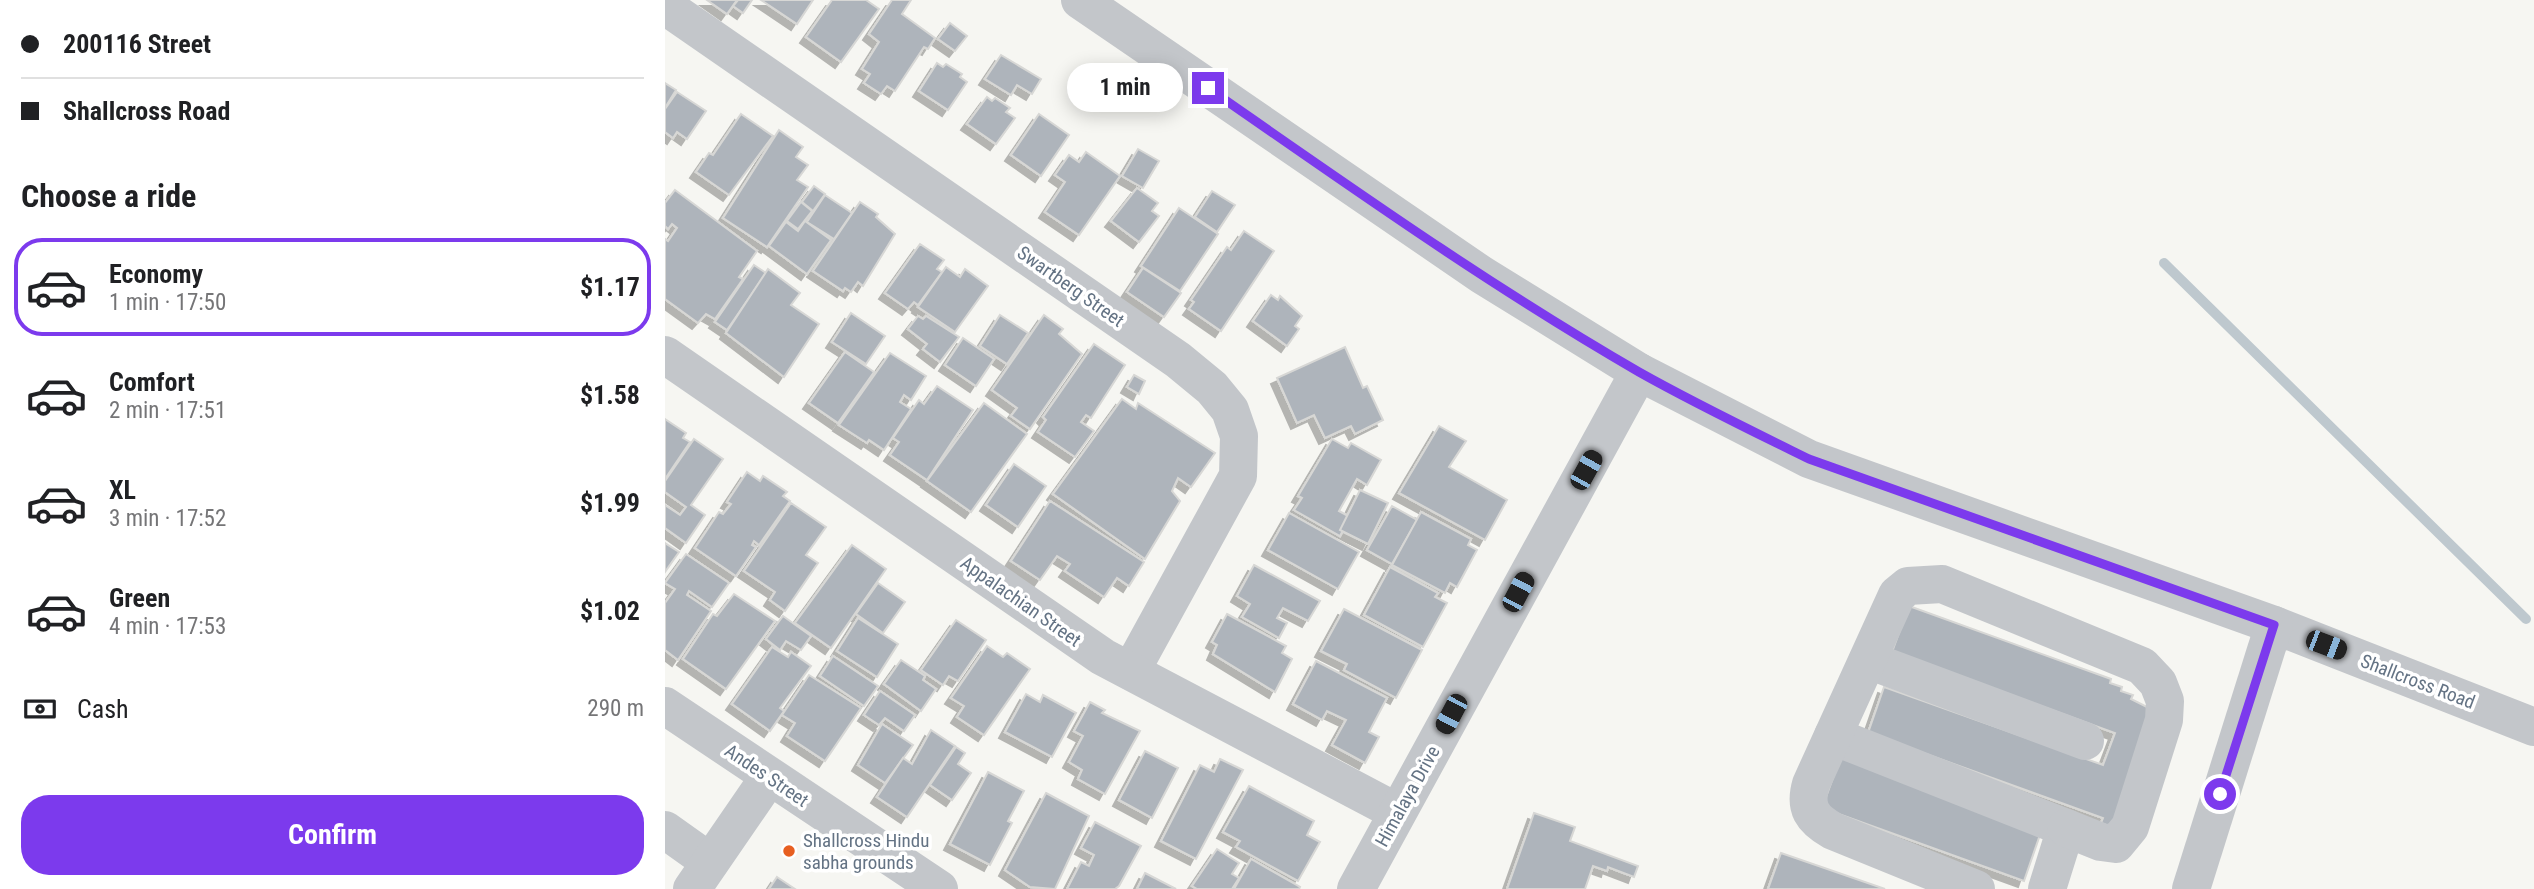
<!DOCTYPE html>
<meta charset="utf-8">
<style>
body{margin:0;font-family:"Roboto Condensed",sans-serif;background:#f6f6f6;color:#202124;height:100vh;display:flex;flex-direction:column;font-size:26px;white-space:nowrap}
*{box-sizing:border-box;margin:0}
p{font-size:23px;color:#757577}
.icon{flex:none;width:38px;height:38px;fill:none;stroke:currentColor;stroke-width:2;stroke-linecap:round;stroke-linejoin:round}
.map{position:relative;flex:1;overflow:hidden}
.drawer{display:flex;flex-direction:column;background:#fff;width:665px}
.drawer>*{flex:none}
.guide{display:grid;align-content:center;height:154px;padding:0 21px;background:#fff}
.end{position:absolute;width:32px;height:32px;margin:-16px;border:9px solid #7c3aed;background:#fff;box-shadow:0 0 0 4px #fff}
.from{border-radius:50%}
.bubble{position:absolute;height:49px;border-radius:24px;background:#fff;box-shadow:0 4px 18px #0003;font-size:23px;font-weight:700;line-height:49px;text-align:center}
.car{position:absolute;width:21px;height:42px;margin:-21px -10px;border-radius:9px;box-shadow:0 0 5px 2px #0007;background:linear-gradient(#222 24%,#8ab4d8 0 40%,#222 0 76%,#8ab4d8 0 86%,#222 0)}
.guide b{display:flex;align-items:center;gap:24px;height:66px;font-size:26px}
.guide b+b{border-top:2px solid #e0e0e0}
.guide i{width:18px;height:18px;background:#202124}
ul{padding:0;list-style:none}
li{display:flex;align-items:center;gap:21px;height:98px;margin:0 14px 10px;padding:0 7px;border:4px solid transparent;border-radius:28px}
li div{flex:1}
li b{display:block;font-size:26px}
li em{font-style:normal;font-weight:700}
li.selected{border-color:#7c3aed}
li>.icon{width:63px;height:63px;stroke-width:1.5}
h2{padding:0 21px;font-size:32px;line-height:84px}
.pay{display:flex;align-items:center;gap:18px;height:77px;padding:0 21px;font-size:26px}
.pay p{margin-inline-start:auto}
.cta{display:flex;gap:14px;margin-top:auto;padding:14px 21px}
.cta a{flex:1;height:80px;border-radius:28px;background:#7c3aed;color:#fff;font-size:28px;font-weight:700;line-height:80px;text-align:center}
main{display:flex;flex:1;min-height:0}
.map>svg:first-child{display:block}
</style>
<main>
<section class="drawer">
<div class="guide">
<b><i class="from"></i>200116 Street</b>
<b><i></i>Shallcross Road</b>
</div>
<h2>Choose a ride</h2>
<ul>
<li class="selected"><svg class="icon" aria-label="car" viewBox="0 0 24 24"><path d="M5 17H2v-5l4-1 3-4h7l3 4 3 1v5h-3M9 17h6M6 11h13"/><circle cx="7" cy="17" r="2"/><circle cx="17" cy="17" r="2"/></svg><div><b>Economy</b><p>1 min · 17:50</p></div><em>$1.17</em></li>
<li><svg class="icon" aria-label="car" viewBox="0 0 24 24"><path d="M5 17H2v-5l4-1 3-4h7l3 4 3 1v5h-3M9 17h6M6 11h13"/><circle cx="7" cy="17" r="2"/><circle cx="17" cy="17" r="2"/></svg><div><b>Comfort</b><p>2 min · 17:51</p></div><em>$1.58</em></li>
<li><svg class="icon" aria-label="car" viewBox="0 0 24 24"><path d="M5 17H2v-5l4-1 3-4h7l3 4 3 1v5h-3M9 17h6M6 11h13"/><circle cx="7" cy="17" r="2"/><circle cx="17" cy="17" r="2"/></svg><div><b>XL</b><p>3 min · 17:52</p></div><em>$1.99</em></li>
<li><svg class="icon" aria-label="car" viewBox="0 0 24 24"><path d="M5 17H2v-5l4-1 3-4h7l3 4 3 1v5h-3M9 17h6M6 11h13"/><circle cx="7" cy="17" r="2"/><circle cx="17" cy="17" r="2"/></svg><div><b>Green</b><p>4 min · 17:53</p></div><em>$1.02</em></li>
</ul>
<div class="pay"><svg class="icon" aria-label="cash" viewBox="0 0 24 24"><path d="M3 7h18v10H3z"/><circle cx="12" cy="12" r="2"/></svg>Cash<p>290 m</p></div>
<div class="cta"><a>Confirm</a></div>
</section>
<div class="map">
<svg width="1869" height="889" viewBox="0 0 1869 889">
<defs>
<filter id="shadow"><feDropShadow dx="-6" dy="6" stdDeviation="0" flood-color="#0004"/></filter>
</defs>
<rect width="100%" height="100%" fill="#f6f6f2"/>
<g fill="none" stroke-linecap="round" stroke-linejoin="round">
<!-- stream -->
<path stroke="#bec8ce" stroke-width="10" d="M 1499,263 L 1861,619"/>
</g>
<!-- building -->
<g fill="#aeb4bb" stroke="#d7d7d5" stroke-width="2" filter="url(#shadow)">
<path d="M 42,0 L 72,0 L 62,14 Z"/>
<path d="M 73,0 L 87,0 L 78,13 L 68,6 Z"/>
<path d="M 96,0 L 148,0 L 132,24 Z"/>
<path d="M 167,0 L 201,0 L 214,9 L 176,62 L 141,37 Z"/>
<path d="M 227,0 L 246,0 L 237,14 L 270,38 L 263,49 L 259,47 L 230,91 L 222,86 L 216,94 L 199,83 L 205,74 L 197,69 L 214,42 L 204,34 Z"/>
<path d="M 285,23 L 302,36 L 290,51 L 273,39 Z"/>
<path d="M 336,55 L 376,79 L 367,94 L 352,85 L 346,95 L 320,79 Z"/>
<path d="M 272,63 L 278,67 L 281,64 L 297,74 L 295,77 L 302,82 L 283,110 L 254,91 Z"/>
<path d="M 0,83 L 11,90 L 0,108 Z"/>
<path d="M 12,92 L 41,111 L 22,139 L 12,132 L 8,138 L 0,132 L 0,109 Z"/>
<path d="M 322,97 L 327,101 L 330,98 L 345,108 L 341,112 L 350,118 L 331,144 L 302,124 Z"/>
<path d="M 76,114 L 108,136 L 64,195 L 31,172 L 44,153 L 48,155 Z"/>
<path d="M 374,114 L 404,135 L 376,176 L 346,155 Z"/>
<path d="M 114,130 L 138,147 L 131,157 L 143,165 L 132,180 L 143,187 L 102,247 L 58,218 Z"/>
<path d="M 473,149 L 494,161 L 478,188 L 457,176 Z"/>
<path d="M 421,152 L 455,176 L 414,235 L 380,212 L 400,182 L 390,175 L 404,155 L 414,162 Z"/>
<path d="M 149,186 L 160,194 L 148,211 L 137,202 Z"/>
<path d="M 472,188 L 493,203 L 487,211 L 494,216 L 474,242 L 446,221 Z"/>
<path d="M 10,190 L 92,251 L 74,277 L 78,279 L 50,319 L 41,314 L 33,323 L 0,299 L 0,239 L 3,241 L 12,228 L 7,224 L 3,229 L 0,226 L 0,203 Z"/>
<path d="M 547,191 L 570,205 L 552,232 L 530,217 Z"/>
<path d="M 160,195 L 187,213 L 169,239 L 142,222 Z"/>
<path d="M 136,202 L 147,211 L 133,229 L 122,221 Z"/>
<path d="M 195,202 L 213,214 L 211,217 L 230,234 L 198,286 L 193,282 L 186,292 L 180,288 L 178,291 L 148,271 Z"/>
<path d="M 514,208 L 553,234 L 515,291 L 476,266 Z"/>
<path d="M 140,221 L 166,240 L 142,274 L 104,246 L 121,222 L 133,231 Z"/>
<path d="M 579,231 L 609,251 L 556,331 L 524,309 L 529,302 L 526,300 L 562,247 L 566,250 Z"/>
<path d="M 255,244 L 279,260 L 272,269 L 277,272 L 253,305 L 249,302 L 243,309 L 220,293 Z"/>
<path d="M 89,265 L 101,273 L 62,330 L 50,322 Z"/>
<path d="M 281,267 L 295,277 L 300,269 L 323,286 L 290,332 L 253,307 Z"/>
<path d="M 478,268 L 516,293 L 499,317 L 462,292 Z"/>
<path d="M 103,269 L 135,293 L 126,305 L 154,324 L 119,377 L 61,333 Z"/>
<path d="M 606,295 L 613,300 L 615,296 L 637,316 L 630,326 L 634,329 L 622,346 L 588,321 Z"/>
<path d="M 186,313 L 220,336 L 201,364 L 167,342 Z"/>
<path d="M 335,315 L 363,333 L 342,364 L 315,346 Z"/>
<path d="M 379,315 L 398,329 L 394,334 L 417,354 L 365,429 L 346,416 L 352,408 L 327,390 Z"/>
<path d="M 253,316 L 258,319 L 261,316 L 294,337 L 275,362 L 258,349 L 262,344 L 243,329 Z"/>
<path d="M 298,338 L 329,359 L 311,386 L 280,365 Z"/>
<path d="M 429,344 L 460,365 L 426,418 L 421,415 L 416,422 L 429,431 L 410,457 L 373,432 L 381,420 L 378,417 Z"/>
<path d="M 680,347 L 698,388 L 702,386 L 718,420 L 690,434 L 686,426 L 660,438 L 649,415 L 632,423 L 612,378 Z"/>
<path d="M 180,352 L 209,372 L 173,423 L 144,403 Z"/>
<path d="M 225,353 L 261,376 L 246,400 L 239,395 L 235,402 L 246,409 L 219,450 L 204,440 L 202,443 L 174,425 Z"/>
<path d="M 469,375 L 480,381 L 474,394 L 462,387 Z"/>
<path d="M 272,386 L 308,410 L 262,480 L 225,455 L 234,442 L 228,438 L 254,400 L 259,404 Z"/>
<path d="M 457,399 L 471,409 L 473,403 L 550,453 L 526,487 L 513,478 L 507,491 L 515,501 L 480,559 L 388,494 Z"/>
<path d="M 319,403 L 362,434 L 306,512 L 262,481 Z"/>
<path d="M 0,419 L 21,433 L 18,438 L 25,442 L 0,479 Z"/>
<path d="M 774,426 L 801,441 L 784,467 L 842,500 L 820,540 L 734,493 Z"/>
<path d="M 29,439 L 58,459 L 26,505 L 40,515 L 21,543 L 0,528 L 0,505 L 15,515 L 21,507 L 0,492 L 0,481 Z"/>
<path d="M 667,439 L 683,448 L 686,443 L 716,460 L 702,485 L 692,479 L 674,511 L 685,517 L 675,536 L 629,510 L 637,498 L 633,496 Z"/>
<path d="M 349,464 L 381,486 L 353,527 L 321,505 Z"/>
<path d="M 82,472 L 95,481 L 98,476 L 122,492 L 118,496 L 125,501 L 94,545 L 89,541 L 87,545 L 91,547 L 71,576 L 30,548 L 54,512 L 58,514 L 66,504 L 62,502 Z"/>
<path d="M 695,490 L 723,503 L 703,544 L 675,530 Z"/>
<path d="M 385,501 L 479,562 L 464,586 L 452,578 L 439,597 L 400,571 L 405,564 L 392,556 L 375,580 L 346,561 Z"/>
<path d="M 126,503 L 161,527 L 141,555 L 153,563 L 120,611 L 105,600 L 110,592 L 79,571 Z"/>
<path d="M 727,506 L 752,520 L 727,564 L 702,550 Z"/>
<path d="M 756,512 L 806,539 L 803,545 L 812,550 L 792,587 L 785,583 L 780,593 L 727,565 Z"/>
<path d="M 624,513 L 694,552 L 673,589 L 603,550 Z"/>
<path d="M 0,543 L 14,552 L 0,572 Z"/>
<path d="M 187,545 L 221,569 L 166,648 L 130,623 Z"/>
<path d="M 21,554 L 64,583 L 47,607 L 24,591 L 22,595 L 46,611 L 13,660 L 0,650 L 0,603 L 10,589 L 0,583 Z"/>
<path d="M 589,565 L 655,601 L 643,621 L 618,608 L 612,618 L 622,623 L 614,638 L 577,617 L 585,604 L 572,596 Z"/>
<path d="M 725,567 L 773,593 L 770,597 L 782,603 L 758,647 L 699,615 Z"/>
<path d="M 213,583 L 240,602 L 218,633 L 191,614 Z"/>
<path d="M 69,594 L 110,621 L 61,689 L 18,659 L 48,614 L 52,616 Z"/>
<path d="M 1244,606 L 1446,679 L 1445,683 L 1457,687 L 1456,691 L 1468,695 L 1466,699 L 1490,711 L 1448,828 L 1436,823 L 1438,818 L 1203,733 L 1219,687 L 1438,765 L 1450,733 L 1227,652 Z"/>
<path d="M 679,609 L 757,650 L 731,698 L 679,670 L 682,664 L 656,651 Z"/>
<path d="M 562,614 L 621,646 L 617,653 L 627,659 L 610,692 L 548,654 L 552,645 L 547,642 Z"/>
<path d="M 118,616 L 146,636 L 136,650 L 121,641 L 115,650 L 101,639 Z"/>
<path d="M 193,618 L 233,644 L 212,677 L 172,651 Z"/>
<path d="M 291,620 L 321,640 L 293,681 L 284,676 L 278,685 L 256,670 Z"/>
<path d="M 322,646 L 338,657 L 342,653 L 365,669 L 319,735 L 292,717 L 299,706 L 286,698 Z"/>
<path d="M 107,647 L 123,657 L 126,652 L 146,666 L 115,708 L 119,711 L 105,731 L 67,704 Z"/>
<path d="M 168,656 L 213,686 L 199,706 L 155,676 Z"/>
<path d="M 236,660 L 260,676 L 258,680 L 271,689 L 256,711 L 219,684 Z"/>
<path d="M 651,661 L 722,698 L 704,732 L 714,737 L 700,763 L 667,745 L 681,720 L 662,711 L 657,720 L 628,704 Z"/>
<path d="M 144,675 L 196,708 L 160,761 L 122,736 L 130,723 L 117,715 Z"/>
<path d="M 215,691 L 250,715 L 239,731 L 220,718 L 214,725 L 199,715 Z"/>
<path d="M 361,694 L 375,702 L 378,695 L 411,713 L 387,757 L 340,732 Z"/>
<path d="M 425,702 L 440,710 L 437,713 L 475,731 L 440,794 L 413,779 L 417,770 L 404,762 L 418,736 L 409,731 Z"/>
<path d="M 217,724 L 248,745 L 220,783 L 193,765 Z"/>
<path d="M 266,730 L 290,746 L 242,817 L 212,797 L 238,758 L 247,764 Z"/>
<path d="M 291,747 L 300,753 L 293,764 L 306,773 L 287,800 L 265,785 Z"/>
<path d="M 480,751 L 513,768 L 487,818 L 454,800 Z"/>
<path d="M 1176,756 L 1377,829 L 1359,881 L 1157,808 Z"/>
<path d="M 555,759 L 578,770 L 531,859 L 496,841 L 535,765 L 549,772 Z"/>
<path d="M 323,772 L 359,791 L 343,821 L 347,823 L 325,865 L 285,844 Z"/>
<path d="M 584,786 L 649,821 L 642,835 L 655,842 L 633,881 L 571,847 L 575,841 L 558,832 Z"/>
<path d="M 381,793 L 424,816 L 390,889 L 365,887 L 340,870 Z"/>
<path d="M 869,813 L 910,827 L 905,841 L 973,866 L 969,877 L 943,867 L 942,871 L 928,866 L 920,889 L 842,889 Z"/>
<path d="M 430,822 L 476,846 L 454,886 L 450,889 L 402,889 L 416,862 L 424,866 L 429,855 L 416,848 Z"/>
<path d="M 552,849 L 574,863 L 567,874 L 574,878 L 567,889 L 532,889 L 527,886 Z"/>
<path d="M 1116,853 L 1220,889 L 1103,889 Z"/>
<path d="M 586,859 L 635,887 L 634,889 L 569,889 Z"/>
<path d="M 480,873 L 511,889 L 472,889 Z"/>
<path d="M 112,877 L 130,889 L 104,889 Z"/>
</g>
<g fill="none" stroke-linecap="round" stroke-linejoin="round">
<!-- minor -->
<g stroke="#c3c6ca" stroke-width="38">
<path d="M 415,0 L 817,275 L 974,372 L 1144,459 L 1609,625 L 1869,727"/>
<path d="M 0,6 L 513,360 L 547,388 L 565,410 L 574,436 L 573,476 L 466,671"/>
<path d="M 0,355 L 438,657 L 732,812"/>
<path d="M 1203,660 L 1420,741"/>
<path d="M 0,706 L 274,889"/>
<path d="M 1168,736 L 1401,828 L 1382,889"/>
<path d="M 0,830 L 45,862"/>
<path d="M 27,889 L 104,777"/>
<path d="M 691,889 L 974,372"/>
<path d="M 1311,889 L 1168,831 C 1147,819 1139,808 1146,784 L 1232,595 L 1243,586 L 1277,584 L 1477,666 L 1493,683 L 1500,701 L 1499,720 L 1465,827 L 1451,844 L 1436,842 L 1401,828"/>
<path d="M 1526,889 L 1609,625"/>
</g>
</g>
<g fill="none" stroke-linecap="round" stroke-linejoin="round">
<!-- route -->
<path stroke="#7c3aed" stroke-width="9" d="M 543,88 C 684,186 825,286 974,372 C 1029,403 1087,431 1144,459 L 1609,625 L 1555,794"/>
</g>
<!-- markers -->
<circle fill="#e75f21" stroke="#fff" stroke-width="2.5" cx="124" cy="851" r="7"/>
<g text-anchor="middle" stroke-width="7" stroke-linejoin="round" paint-order="stroke">
<!-- street labels -->
<g font-size="19" fill="#647384" stroke="#fff">
<text transform="translate(406 286) rotate(35)" y="7">Swartberg Street</text>
<text transform="translate(356 601) rotate(35)" y="7">Appalachian Street</text>
<text transform="translate(1753 681) rotate(21)" y="7">Shallcross Road</text>
<text transform="translate(102 775) rotate(34)" y="7">Andes Street</text>
<text transform="translate(742 796) rotate(-61)" y="7">Himalaya Drive</text>
</g>
<!-- poi labels -->
<g font-size="19" fill="#647384" stroke="#fff" text-anchor="start">
<text x="138" y="847">Shallcross Hindu<tspan x="138" dy="22">sabha grounds</tspan></text>
</g>
</g>
</svg>
<i class="end from" style="left:1555px;top:794px"></i>
<i class="end" style="left:543px;top:88px"></i>
<div class="bubble" style="left:402px;top:63px;width:116px">1 min</div>
<i class="car" style="left:921px;top:470px;rotate:29deg"></i>
<i class="car" style="left:853px;top:592px;rotate:28deg"></i>
<i class="car" style="left:1661px;top:645px;rotate:111deg"></i>
<i class="car" style="left:786px;top:714px;rotate:208deg"></i>
</div>
</main>
